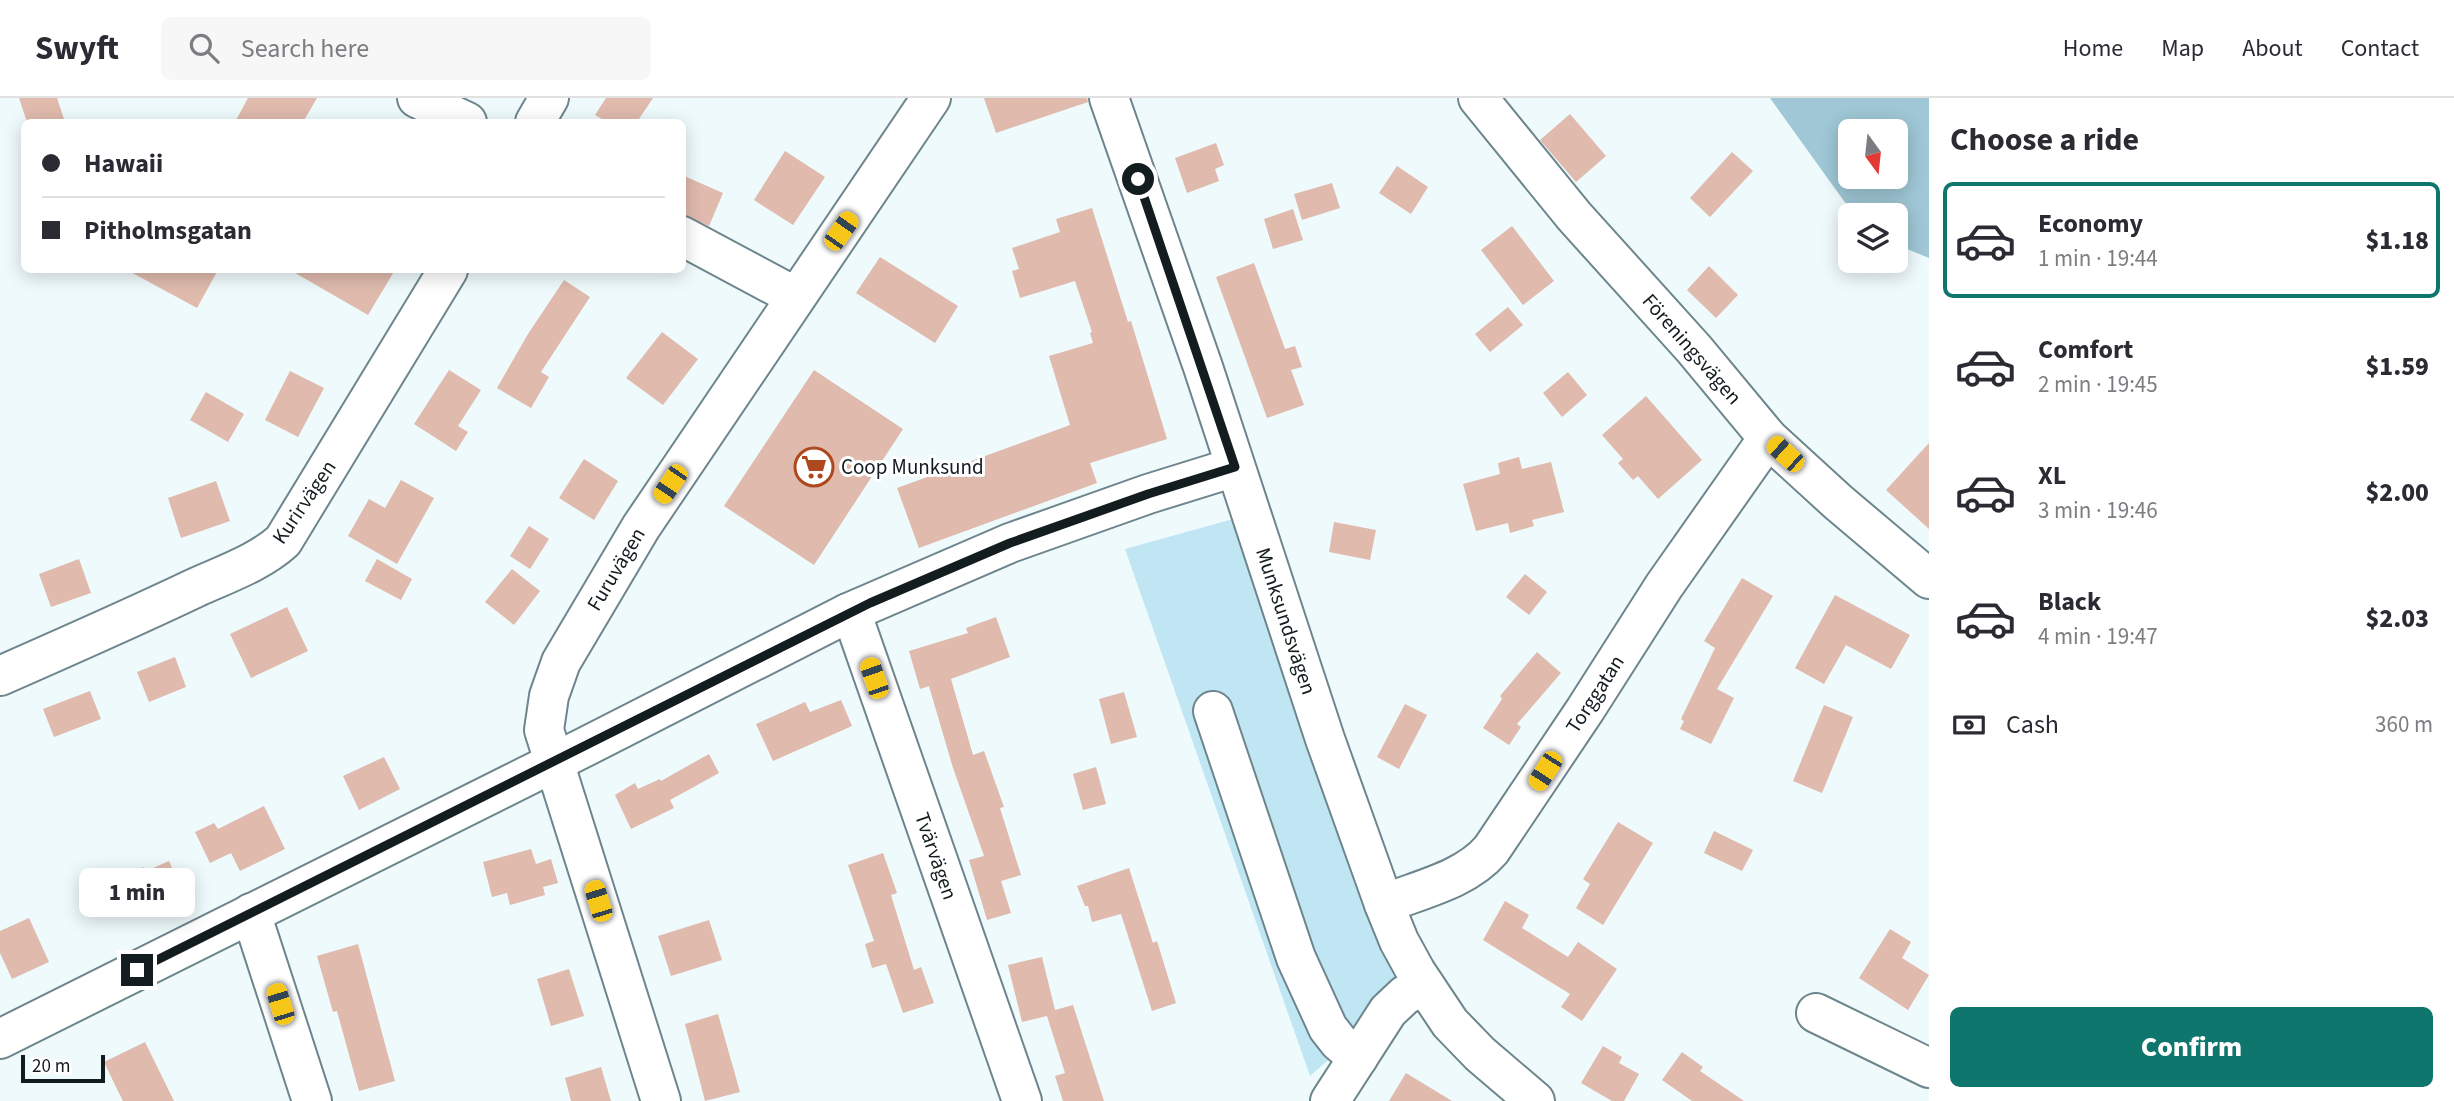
<!DOCTYPE html>
<meta charset="utf-8">
<style>
body{margin:0;font-family:"Source Sans 3",sans-serif;background:#f7f7f7;color:#2b2b33;height:100vh;display:flex;flex-direction:column;font-size:26px;white-space:nowrap}
*{box-sizing:border-box;margin:0}
p{font-size:23px;color:#7c7c81}
.icon{flex:none;width:38px;height:38px;fill:none;stroke:currentColor;stroke-width:2;stroke-linecap:round;stroke-linejoin:round}
.map{position:relative;flex:1;overflow:hidden}
.side{display:flex;flex-direction:column;background:#fff;width:525px}
.side>*{flex:none}
.hud{position:absolute;left:21px;top:21px;width:665px;height:154px;border-radius:10px;box-shadow:0 4px 18px #0003;display:grid;align-content:center;height:154px;padding:0 21px;background:#fff}
.needle{width:46px;rotate:165deg}
.tools{position:absolute;left:1838px;top:21px;display:grid;gap:14px}
.tools a{display:grid;place-items:center;width:70px;height:70px;border-radius:10px;background:#fff;box-shadow:0 4px 18px #0003;font-size:35px}
.scale{position:absolute;left:21px;bottom:18px;width:84px;box-sizing:border-box;padding-left:7px;border:4px solid #131c1f;border-top:0;font-size:19px;line-height:24px;white-space:nowrap;color:#131c1f;-webkit-text-stroke:5px #fff;paint-order:stroke}
.end{position:absolute;width:32px;height:32px;margin:-16px;border:9px solid #131c1f;background:#fff;box-shadow:0 0 0 4px #fff}
.from{border-radius:50%}
.bubble{position:absolute;height:49px;border-radius:10px;background:#fff;box-shadow:0 4px 18px #0003;font-size:23px;font-weight:800;line-height:49px;text-align:center}
.car{position:absolute;width:21px;height:42px;margin:-21px -10px;border-radius:9px;box-shadow:0 0 5px 2px #0007;background:linear-gradient(#f5c518 24%,#345 0 40%,#f5c518 0 76%,#345 0 86%,#f5c518 0)}
.hud b{display:flex;align-items:center;gap:24px;height:66px;font-size:26px}
.hud b+b{border-top:2px solid #e1e1e2}
.hud i{width:18px;height:18px;background:#2b2b33}
ul{padding:0;list-style:none}
li{display:flex;align-items:center;gap:21px;height:116px;margin:0 14px 10px;padding:0 7px;border:4px solid transparent;border-radius:10px}
li div{flex:1}
li b{display:block;font-size:26px}
li em{font-style:normal;font-weight:800}
li.on{border-color:#0f766e}
li>.icon{width:63px;height:63px;stroke-width:1.5}
h2{padding:0 21px;font-size:32px;line-height:84px}
.pay{display:flex;align-items:center;gap:18px;height:77px;padding:0 21px;font-size:26px}
.pay p{margin-inline-start:auto}
.primary-button{display:flex;gap:14px;margin-top:auto;padding:14px 21px}
.primary-button a{flex:1;height:80px;border-radius:10px;background:#0f766e;color:#fff;font-size:28px;font-weight:800;line-height:80px;text-align:center}
header{display:flex;align-items:center;gap:42px;box-sizing:border-box;height:98px;padding:0 35px;background:#fff;border-bottom:2px solid #e1e1e2}
header strong{font-size:33px}
nav{display:flex;gap:38px;margin-inline-start:auto;font-size:24px}
.search{width:490px;height:63px;background:#f7f7f7;display:flex;align-items:center;gap:18px;box-sizing:border-box;padding:0 24px;border-radius:10px;color:#7c7c81;font-size:26px}
main{display:flex;flex:1;min-height:0}
.map>svg:first-child{display:block}
</style>
<header>
<strong>Swyft</strong>
<div class="search"><svg class="icon" aria-label="search" viewBox="0 0 24 24"><circle cx="10" cy="10" r="6"/><path d="M15 15l6 6"/></svg>Search here</div>
<nav><a>Home</a><a>Map</a><a>About</a><a>Contact</a></nav>
</header>
<main>
<div class="map">
<svg width="1929" height="1003" viewBox="0 0 1929 1003">
<rect width="100%" height="100%" fill="#effafd"/>
<!-- green -->
<path fill="#c0e6f4" d="M 1251,416 L 1424,878 L 1310,978 L 1125,451 Z"/>
<!-- forest -->
<path fill="#9fc7d5" fill-rule="evenodd" d="M 1770,0 L 1929,0 L 1929,160 L 1895,146 L 1895,117 L 1854,117 ZM 1850,33 L 1895,33 L 1895,79 L 1850,79 Z"/>
<!-- building -->
<g fill="#dfbaad">
<path d="M 19,0 L 57,0 L 65,24 L 27,24 Z"/>
<path d="M 248,0 L 317,0 L 303,24 L 235,24 Z"/>
<path d="M 606,0 L 653,0 L 637,24 L 607,24 L 595,17 Z"/>
<path d="M 984,0 L 1087,0 L 1088,4 L 996,35 Z"/>
<path d="M 1570,16 L 1606,58 L 1576,84 L 1540,42 Z"/>
<path d="M 1216,45 L 1224,67 L 1215,71 L 1219,83 L 1187,95 L 1175,60 Z"/>
<path d="M 785,53 L 825,79 L 793,127 L 754,102 Z"/>
<path d="M 1732,54 L 1753,73 L 1710,119 L 1690,100 Z"/>
<path d="M 1397,68 L 1428,89 L 1411,116 L 1379,95 Z"/>
<path d="M 682,77 L 723,95 L 709,128 L 682,116 Z"/>
<path d="M 1332,85 L 1340,110 L 1302,122 L 1294,96 Z"/>
<path d="M 1092,110 L 1128,224 L 1131,223 L 1167,341 L 1090,365 L 1097,385 L 919,450 L 897,390 L 1070,327 L 1049,258 L 1093,245 L 1090,235 L 1092,234 L 1075,183 L 1020,200 L 1012,173 L 1019,171 L 1012,150 L 1060,134 L 1056,121 Z"/>
<path d="M 1293,111 L 1303,142 L 1273,151 L 1264,121 Z"/>
<path d="M 1512,128 L 1554,183 L 1523,207 L 1481,152 Z"/>
<path d="M 880,159 L 958,208 L 935,245 L 856,195 Z"/>
<path d="M 1254,165 L 1285,251 L 1295,248 L 1302,269 L 1291,272 L 1304,307 L 1267,320 L 1216,179 Z"/>
<path d="M 1709,168 L 1738,197 L 1716,220 L 1687,192 Z"/>
<path d="M 127,172 L 218,172 L 197,210 Z"/>
<path d="M 290,172 L 395,172 L 368,217 Z"/>
<path d="M 564,182 L 590,199 L 541,274 L 549,279 L 531,310 L 497,290 L 528,236 Z"/>
<path d="M 1508,209 L 1523,227 L 1490,254 L 1475,236 Z"/>
<path d="M 662,234 L 698,261 L 663,307 L 626,280 Z"/>
<path d="M 449,272 L 481,292 L 458,328 L 468,334 L 456,353 L 414,326 Z"/>
<path d="M 814,272 L 903,331 L 814,467 L 724,408 Z"/>
<path d="M 290,273 L 324,290 L 298,339 L 265,322 Z"/>
<path d="M 1568,274 L 1587,297 L 1562,319 L 1543,295 Z"/>
<path d="M 206,294 L 244,316 L 228,344 L 190,322 Z"/>
<path d="M 1646,298 L 1702,362 L 1658,401 L 1638,378 L 1633,382 L 1618,365 L 1623,361 L 1602,337 Z"/>
<path d="M 1929,345 L 1929,431 L 1886,392 Z"/>
<path d="M 1519,359 L 1522,371 L 1551,364 L 1564,414 L 1532,422 L 1534,428 L 1510,435 L 1508,425 L 1476,433 L 1463,386 L 1500,376 L 1498,365 Z"/>
<path d="M 584,361 L 618,383 L 594,422 L 559,400 Z"/>
<path d="M 401,382 L 434,400 L 397,466 L 348,438 L 369,401 L 385,410 Z"/>
<path d="M 216,383 L 230,423 L 181,440 L 168,400 Z"/>
<path d="M 1334,424 L 1376,432 L 1370,462 L 1329,454 Z"/>
<path d="M 529,428 L 549,441 L 530,471 L 510,458 Z"/>
<path d="M 79,461 L 91,495 L 51,509 L 39,476 Z"/>
<path d="M 377,461 L 412,481 L 401,502 L 365,483 Z"/>
<path d="M 512,471 L 540,493 L 514,527 L 485,504 Z"/>
<path d="M 1525,476 L 1547,494 L 1529,517 L 1506,499 Z"/>
<path d="M 1742,480 L 1773,498 L 1717,591 L 1734,600 L 1711,646 L 1680,631 L 1684,623 L 1681,621 L 1715,550 L 1704,543 Z"/>
<path d="M 1835,497 L 1910,537 L 1891,571 L 1846,547 L 1824,586 L 1795,570 Z"/>
<path d="M 287,509 L 308,553 L 251,580 L 230,536 Z"/>
<path d="M 996,519 L 1010,559 L 951,581 L 973,657 L 984,653 L 1004,709 L 1000,710 L 1021,777 L 1001,783 L 1011,815 L 987,822 L 969,762 L 984,758 L 953,670 L 929,588 L 920,591 L 909,553 L 968,535 L 966,530 Z"/>
<path d="M 1537,554 L 1561,575 L 1517,626 L 1521,629 L 1509,647 L 1483,630 L 1502,601 L 1500,598 Z"/>
<path d="M 175,559 L 186,589 L 149,604 L 137,574 Z"/>
<path d="M 90,593 L 101,621 L 54,639 L 43,611 Z"/>
<path d="M 1124,594 L 1137,639 L 1111,646 L 1099,601 Z"/>
<path d="M 841,602 L 852,628 L 773,663 L 756,626 L 805,604 L 810,614 Z"/>
<path d="M 1405,606 L 1427,617 L 1399,671 L 1377,659 Z"/>
<path d="M 1824,607 L 1853,619 L 1822,695 L 1793,683 Z"/>
<path d="M 709,656 L 719,675 L 670,702 L 674,710 L 631,731 L 615,697 L 635,685 L 638,691 L 660,681 L 661,683 Z"/>
<path d="M 384,659 L 400,691 L 359,712 L 343,678 Z"/>
<path d="M 1096,669 L 1106,706 L 1083,712 L 1073,676 Z"/>
<path d="M 264,708 L 285,751 L 240,773 L 231,755 L 210,765 L 195,734 L 214,725 L 218,731 Z"/>
<path d="M 1618,724 L 1653,745 L 1603,827 L 1576,810 L 1590,786 L 1583,781 Z"/>
<path d="M 1714,733 L 1753,752 L 1742,773 L 1704,755 Z"/>
<path d="M 531,751 L 536,766 L 551,761 L 558,785 L 543,789 L 545,797 L 510,807 L 507,795 L 492,799 L 483,764 Z"/>
<path d="M 883,755 L 897,795 L 891,797 L 914,872 L 921,869 L 934,905 L 903,915 L 886,866 L 872,870 L 865,846 L 874,843 L 848,767 Z"/>
<path d="M 169,763 L 184,798 L 153,811 L 151,806 L 126,817 L 112,783 L 144,769 L 146,773 Z"/>
<path d="M 1129,770 L 1153,845 L 1157,843 L 1176,905 L 1152,913 L 1121,816 L 1092,824 L 1088,808 L 1085,808 L 1077,788 Z"/>
<path d="M 1505,803 L 1529,817 L 1522,830 L 1568,859 L 1578,844 L 1617,871 L 1582,923 L 1561,909 L 1570,896 L 1483,842 Z"/>
<path d="M 29,820 L 49,864 L 12,881 L 0,855 L 0,833 Z"/>
<path d="M 709,822 L 722,862 L 671,878 L 658,838 Z"/>
<path d="M 1890,831 L 1911,844 L 1902,860 L 1929,877 L 1908,912 L 1859,880 Z"/>
<path d="M 358,846 L 395,983 L 359,993 L 337,913 L 333,914 L 317,858 Z"/>
<path d="M 1042,859 L 1055,912 L 1073,907 L 1104,1003 L 1063,1003 L 1055,978 L 1065,975 L 1047,918 L 1022,924 L 1008,867 Z"/>
<path d="M 569,871 L 584,918 L 551,928 L 537,881 Z"/>
<path d="M 718,916 L 740,994 L 705,1003 L 685,926 Z"/>
<path d="M 145,944 L 174,1003 L 123,1003 L 115,987 L 104,964 Z"/>
<path d="M 1603,948 L 1622,959 L 1619,965 L 1639,976 L 1624,1003 L 1612,1003 L 1581,985 Z"/>
<path d="M 1682,954 L 1703,969 L 1700,973 L 1744,1003 L 1692,1003 L 1662,982 Z"/>
<path d="M 601,969 L 611,1003 L 571,1003 L 565,980 Z"/>
<path d="M 1406,975 L 1452,1003 L 1389,1003 Z"/>
</g>
<g fill="none" stroke-linecap="round" stroke-linejoin="round">
<defs>
<g id="minor">
<path d="M 417,0 L 467,24"/>
<path d="M 1109,0 L 1203,269 L 1325,641 L 1384,806 L 1399,843 L 1416,874 L 1450,925 L 1480,956 L 1535,1003"/>
<path d="M 1478,0 L 1574,118 L 1694,251 L 1768,340 L 1838,404 L 1929,481"/>
<path d="M 535,24 L 549,0"/>
<path d="M 682,138 L 796,199"/>
<path d="M 848,515 L 854,522 L 1022,1003"/>
<path d="M 0,578 C 66,549 132,520 197,489 C 226,476 260,464 283,443 L 448,172"/>
<path d="M 1213,613 L 1296,860 L 1328,930 L 1339,944 L 1358,960"/>
<path d="M 1384,806 C 1421,791 1465,782 1491,752 L 1585,612 L 1664,488 L 1768,340"/>
<path d="M 251,815 L 312,1003"/>
<path d="M 1816,915 L 1929,970"/>
<path d="M 0,941 L 585,649 L 848,515 L 1010,445 L 1148,396 L 1235,369"/>
<path d="M 661,1003 L 544,632 L 549,598 L 561,564 L 641,429 L 931,0"/>
<path d="M 1330,1003 L 1388,913 L 1405,897 L 1425,888"/>
</g>
</defs>
<!-- minor casing -->
<use href="#minor" stroke="#6d858d" stroke-width="42"/>
<!-- minor -->
<use href="#minor" stroke="#fff" stroke-width="38"/>
</g>
<g fill="none" stroke-linecap="round" stroke-linejoin="round">
<!-- route -->
<path stroke="#131c1f" stroke-width="9" d="M 137,872 L 870,505 L 1010,445 L 1148,396 L 1235,369 L 1138,81"/>
</g>
<!-- icons -->
<defs>
<symbol id="supermarket-ring" viewBox="-11 -11 22 22"><circle r="9.5" fill="#fff" stroke="#ae481f" stroke-width="1.5"/><path d="M-6-5.5h2.5l.6 2H6L4.5 2H-2.5L-4.4-4H-6ZM-1.5 3.2a1.3 1.3 0 1 0 .1 0ZM3 3.2a1.3 1.3 0 1 0 .1 0Z" fill="#ae481f"/></symbol>
</defs>
<g fill-rule="evenodd">
<use href="#supermarket-ring" x="792" y="347" width="44" height="44"/>
</g>
<g text-anchor="middle" stroke-width="6" stroke-linejoin="round" paint-order="stroke">
<!-- street labels -->
<g font-size="21" fill="#131c1f" stroke="#fff">
<text transform="translate(1692 251) rotate(49)" y="7">Föreningsvägen</text>
<text transform="translate(304 404) rotate(-56)" y="7">Kurirvägen</text>
<text transform="translate(616 471) rotate(-59)" y="7">Furuvägen</text>
<text transform="translate(1286 523) rotate(72)" y="7">Munksundsvägen</text>
<text transform="translate(1595 596) rotate(-57)" y="7">Torggatan</text>
<text transform="translate(936 758) rotate(71)" y="7">Tvärvägen</text>
</g>
<!-- poi labels -->
<g font-size="21" fill="#131c1f" stroke="#fff" text-anchor="start">
<text x="841" y="376">Coop Munksund</text>
</g>
</g>
</svg>
<div class="tools">
<a><svg class="needle" viewBox="-14 -14 28 28"><path d="M0-13l5 13h-10z" fill="#e53935"/><path d="M0 13l5-13h-10z" fill="#7c7c81"/></svg></a>
<a><svg class="icon" aria-label="layers" viewBox="0 0 24 24"><path d="M12 4l9 5-9 5-9-5zM3 14l9 5 9-5"/></svg></a>
</div>
<div class="scale">20 m</div>
<i class="end from" style="left:1138px;top:81px"></i>
<i class="end" style="left:137px;top:872px"></i>
<div class="bubble" style="left:79px;top:770px;width:116px">1 min</div>
<i class="car" style="left:841px;top:133px;rotate:35deg"></i>
<i class="car" style="left:1785px;top:356px;rotate:312deg"></i>
<i class="car" style="left:670px;top:386px;rotate:214deg"></i>
<i class="car" style="left:874px;top:580px;rotate:341deg"></i>
<i class="car" style="left:1545px;top:673px;rotate:213deg"></i>
<i class="car" style="left:598px;top:803px;rotate:343deg"></i>
<i class="car" style="left:280px;top:906px;rotate:343deg"></i>
<div class="hud">
<b><i class="from"></i>Hawaii</b>
<b><i></i>Pitholmsgatan</b>
</div>
</div>
<section class="side">
<h2>Choose a ride</h2>
<ul>
<li class="on"><svg class="icon" aria-label="car" viewBox="0 0 24 24"><path d="M5 17H2v-5l4-1 3-4h7l3 4 3 1v5h-3M9 17h6M6 11h13"/><circle cx="7" cy="17" r="2"/><circle cx="17" cy="17" r="2"/></svg><div><b>Economy</b><p>1 min · 19:44</p></div><em>$1.18</em></li>
<li><svg class="icon" aria-label="car" viewBox="0 0 24 24"><path d="M5 17H2v-5l4-1 3-4h7l3 4 3 1v5h-3M9 17h6M6 11h13"/><circle cx="7" cy="17" r="2"/><circle cx="17" cy="17" r="2"/></svg><div><b>Comfort</b><p>2 min · 19:45</p></div><em>$1.59</em></li>
<li><svg class="icon" aria-label="car" viewBox="0 0 24 24"><path d="M5 17H2v-5l4-1 3-4h7l3 4 3 1v5h-3M9 17h6M6 11h13"/><circle cx="7" cy="17" r="2"/><circle cx="17" cy="17" r="2"/></svg><div><b>XL</b><p>3 min · 19:46</p></div><em>$2.00</em></li>
<li><svg class="icon" aria-label="car" viewBox="0 0 24 24"><path d="M5 17H2v-5l4-1 3-4h7l3 4 3 1v5h-3M9 17h6M6 11h13"/><circle cx="7" cy="17" r="2"/><circle cx="17" cy="17" r="2"/></svg><div><b>Black</b><p>4 min · 19:47</p></div><em>$2.03</em></li>
</ul>
<div class="pay"><svg class="icon" aria-label="cash" viewBox="0 0 24 24"><path d="M3 7h18v10H3z"/><circle cx="12" cy="12" r="2"/></svg>Cash<p>360 m</p></div>
<div class="primary-button"><a>Confirm</a></div>
</section>
</main>
